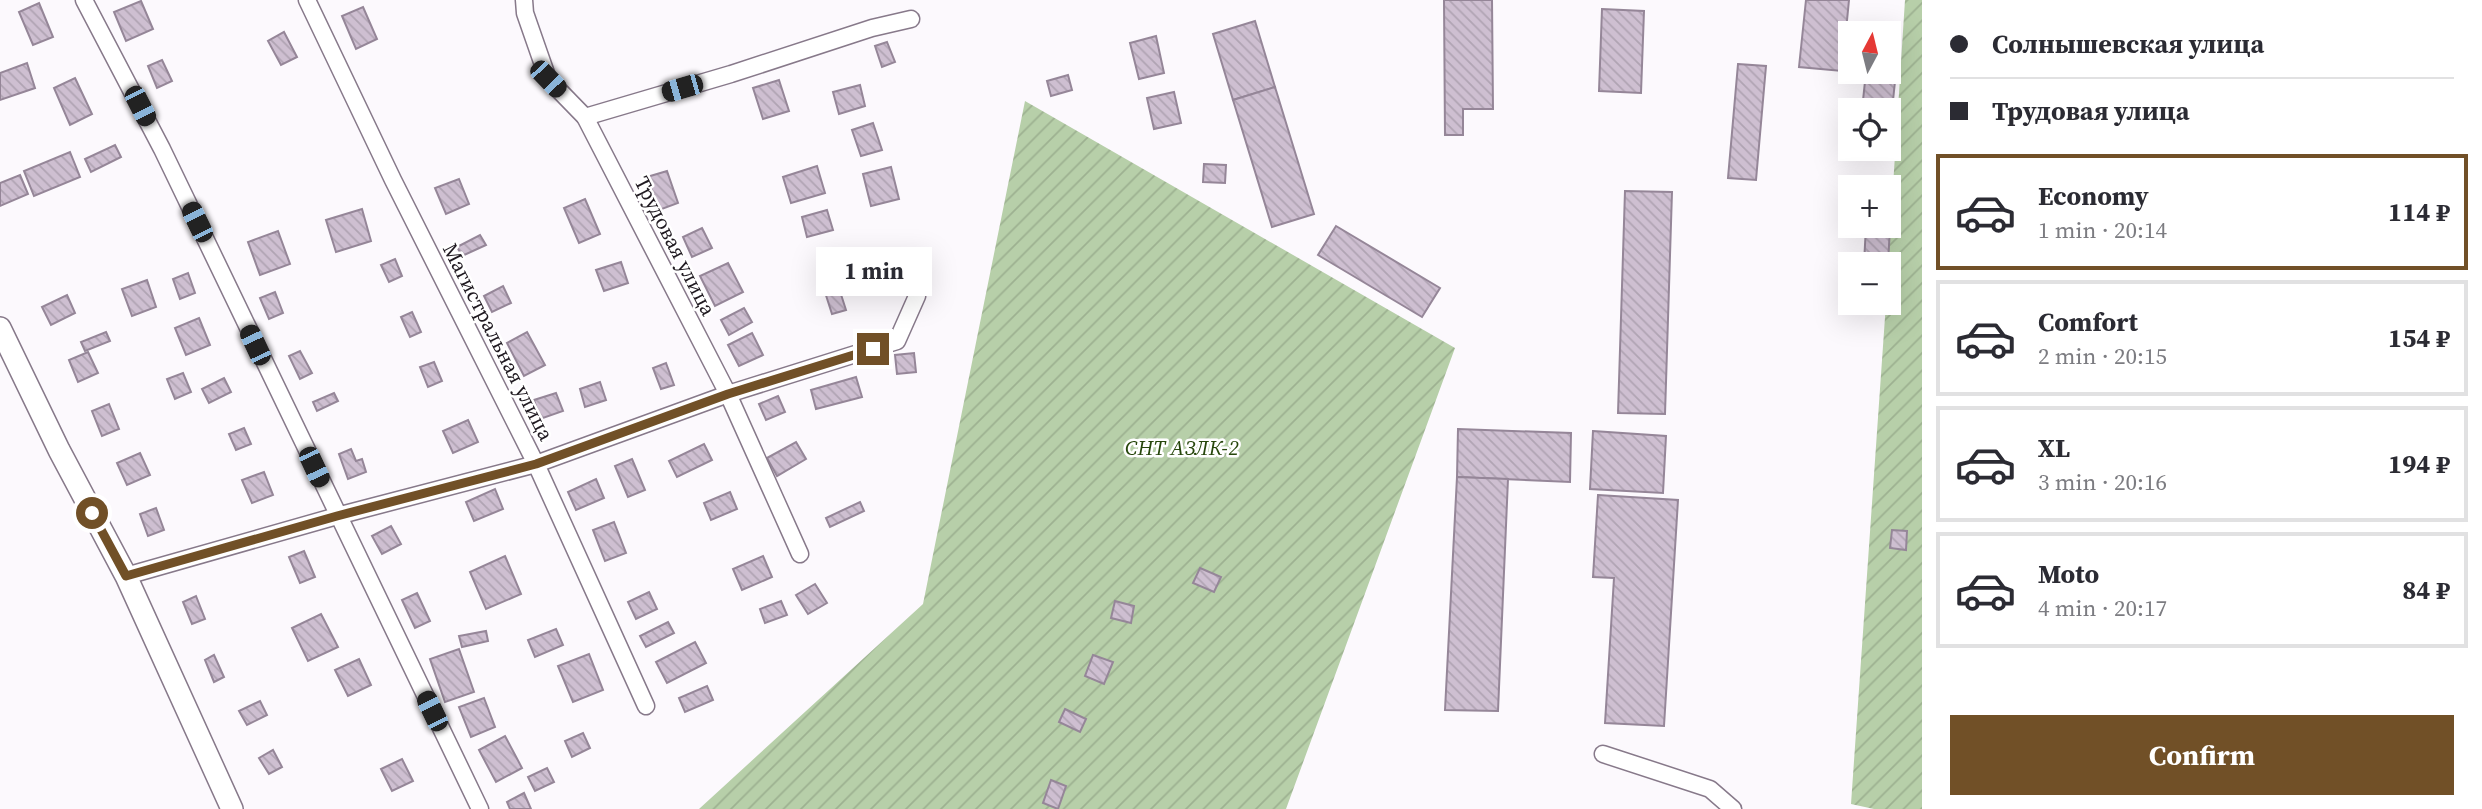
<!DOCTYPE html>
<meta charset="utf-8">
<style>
body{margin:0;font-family:"Source Serif 4",serif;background:#f7f7f7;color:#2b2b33;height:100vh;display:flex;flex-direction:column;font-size:26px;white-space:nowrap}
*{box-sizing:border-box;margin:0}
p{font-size:23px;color:#7c7c81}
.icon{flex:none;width:38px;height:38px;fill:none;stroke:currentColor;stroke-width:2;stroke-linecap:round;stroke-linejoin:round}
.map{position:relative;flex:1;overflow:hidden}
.drawer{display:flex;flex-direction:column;background:#fff;width:560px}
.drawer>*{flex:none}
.guide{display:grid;align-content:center;height:154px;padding:0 28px;background:#fff}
.needle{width:46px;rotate:7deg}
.buttons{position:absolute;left:1838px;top:21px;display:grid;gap:14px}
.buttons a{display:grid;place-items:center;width:63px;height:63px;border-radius:0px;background:#fff;box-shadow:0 7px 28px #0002;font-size:35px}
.end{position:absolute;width:32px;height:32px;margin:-16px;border:9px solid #715027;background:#fff;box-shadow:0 0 0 4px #fff}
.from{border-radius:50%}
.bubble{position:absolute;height:49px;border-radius:0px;background:#fff;box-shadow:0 7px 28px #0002;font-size:23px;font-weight:700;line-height:49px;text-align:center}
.car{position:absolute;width:21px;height:42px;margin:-21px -10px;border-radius:9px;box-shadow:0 0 5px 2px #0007;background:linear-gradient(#222 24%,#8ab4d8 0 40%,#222 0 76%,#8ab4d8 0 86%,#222 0)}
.guide b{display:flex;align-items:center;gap:24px;height:66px;font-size:26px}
.guide b+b{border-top:2px solid #e1e1e2}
.guide i{width:18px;height:18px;background:#2b2b33}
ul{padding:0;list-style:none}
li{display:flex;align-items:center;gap:21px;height:116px;margin:0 14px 10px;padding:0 14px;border:4px solid #e1e1e2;border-radius:0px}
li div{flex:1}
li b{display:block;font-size:26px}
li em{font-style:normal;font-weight:700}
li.on{border-color:#715027}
li>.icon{width:63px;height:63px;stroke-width:1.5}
.action{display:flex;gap:14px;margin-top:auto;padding:14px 28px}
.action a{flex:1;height:80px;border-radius:0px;background:#715027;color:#fff;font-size:28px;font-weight:700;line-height:80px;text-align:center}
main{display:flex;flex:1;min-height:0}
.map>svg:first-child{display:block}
</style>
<main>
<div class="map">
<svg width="1922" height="809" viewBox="0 0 1922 809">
<defs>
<pattern id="garden-furrows" width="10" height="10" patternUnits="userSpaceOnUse" patternTransform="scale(1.75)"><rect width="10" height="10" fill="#b7cfa9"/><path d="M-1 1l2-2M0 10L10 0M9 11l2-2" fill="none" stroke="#9db191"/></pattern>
<pattern id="building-back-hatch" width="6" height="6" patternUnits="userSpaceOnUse" patternTransform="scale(1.75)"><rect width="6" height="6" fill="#cebfd1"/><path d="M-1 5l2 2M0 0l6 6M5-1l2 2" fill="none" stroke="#b0a4b3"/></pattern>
</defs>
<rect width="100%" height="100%" fill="#fcf9fd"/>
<!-- garden -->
<g fill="url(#garden-furrows)">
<path d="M 1905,0 L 1922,0 L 1922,809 L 1874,809 L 1851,804 L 1886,303 L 1888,303 L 1888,264 Z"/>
<path d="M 1025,101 L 1455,348 L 1286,809 L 699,809 L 923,604 Z"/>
</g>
<!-- building -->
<g fill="url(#building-back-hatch)" stroke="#958698" stroke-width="2">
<path d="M 1444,0 L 1492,0 L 1493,109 L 1463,109 L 1463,135 L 1445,135 Z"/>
<path d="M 1806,0 L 1849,0 L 1842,71 L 1799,67 Z"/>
<path d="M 141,1 L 153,29 L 126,41 L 114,12 Z"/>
<path d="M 39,3 L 53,37 L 33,45 L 19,12 Z"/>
<path d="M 363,7 L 377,39 L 356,49 L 342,16 Z"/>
<path d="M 1602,9 L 1644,11 L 1641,93 L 1599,91 Z"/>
<path d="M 1255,21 L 1275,87 L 1233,100 L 1213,34 Z"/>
<path d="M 284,32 L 297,57 L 281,65 L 268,41 Z"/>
<path d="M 1156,36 L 1164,73 L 1139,79 L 1130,43 Z"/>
<path d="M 887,42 L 895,62 L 882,67 L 875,46 Z"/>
<path d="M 1888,52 L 1898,53 L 1888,148 L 1888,110 L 1862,110 L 1866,72 L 1888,72 Z"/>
<path d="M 162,60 L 172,81 L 157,88 L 148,66 Z"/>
<path d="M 27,63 L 35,88 L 0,100 L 0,73 Z"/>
<path d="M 1738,64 L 1766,66 L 1756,180 L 1728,178 Z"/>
<path d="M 1068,75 L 1072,90 L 1051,96 L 1047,81 Z"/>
<path d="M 75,78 L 92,114 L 70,125 L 54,88 Z"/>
<path d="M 779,80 L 789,111 L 763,119 L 753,88 Z"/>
<path d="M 860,85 L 865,106 L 839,114 L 833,92 Z"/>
<path d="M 1275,87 L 1314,214 L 1272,227 L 1233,100 Z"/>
<path d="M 1174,92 L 1181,123 L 1154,129 L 1147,98 Z"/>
<path d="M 873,123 L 882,150 L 861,156 L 852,130 Z"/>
<path d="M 115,145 L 121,157 L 91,172 L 85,159 Z"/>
<path d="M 1858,149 L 1888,149 L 1887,158 L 1857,155 Z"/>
<path d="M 70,152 L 80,177 L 34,196 L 24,171 Z"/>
<path d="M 1204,164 L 1226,165 L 1225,183 L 1203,182 Z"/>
<path d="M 817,166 L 825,193 L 791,203 L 783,177 Z"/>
<path d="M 891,167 L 899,199 L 871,206 L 863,174 Z"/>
<path d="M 667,171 L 678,203 L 659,210 L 647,177 Z"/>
<path d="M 20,175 L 28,194 L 0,206 L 0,183 Z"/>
<path d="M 459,179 L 469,204 L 446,214 L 435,188 Z"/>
<path d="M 1888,190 L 1892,191 L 1888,264 L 1864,264 L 1866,226 L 1888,226 Z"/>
<path d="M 1625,191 L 1672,192 L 1665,414 L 1618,413 Z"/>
<path d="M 585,199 L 600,234 L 579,243 L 564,208 Z"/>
<path d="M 362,209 L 371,241 L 336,252 L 326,220 Z"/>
<path d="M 827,210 L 833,230 L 807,237 L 802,217 Z"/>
<path d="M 1336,226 L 1440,288 L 1422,317 L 1318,255 Z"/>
<path d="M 702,228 L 712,248 L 692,257 L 683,237 Z"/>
<path d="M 278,231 L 290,264 L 260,275 L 248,242 Z"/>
<path d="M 480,235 L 486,245 L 462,256 L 457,247 Z"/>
<path d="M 395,259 L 402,276 L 389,282 L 381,265 Z"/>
<path d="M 621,262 L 628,283 L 604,291 L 596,270 Z"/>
<path d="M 728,263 L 743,292 L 715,306 L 700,276 Z"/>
<path d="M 914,266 L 929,267 L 927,287 L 913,286 Z"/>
<path d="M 188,273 L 195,293 L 180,299 L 173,279 Z"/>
<path d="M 147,280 L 156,307 L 132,316 L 122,289 Z"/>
<path d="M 837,282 L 846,310 L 832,314 L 823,286 Z"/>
<path d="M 503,286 L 511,303 L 492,312 L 484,296 Z"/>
<path d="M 275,292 L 283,313 L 269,319 L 260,298 Z"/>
<path d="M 67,295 L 75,313 L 51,325 L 42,307 Z"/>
<path d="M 744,308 L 752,322 L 729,335 L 721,320 Z"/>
<path d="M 412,312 L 421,332 L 410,337 L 401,317 Z"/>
<path d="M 199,318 L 210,345 L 186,355 L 175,328 Z"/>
<path d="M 106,332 L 110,341 L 85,351 L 81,342 Z"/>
<path d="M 527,332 L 545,365 L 524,376 L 507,343 Z"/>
<path d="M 752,333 L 763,355 L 739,366 L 728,345 Z"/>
<path d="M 300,351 L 312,373 L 300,379 L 289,356 Z"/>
<path d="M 88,352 L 98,373 L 78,382 L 69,360 Z"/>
<path d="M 914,353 L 916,372 L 897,374 L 895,355 Z"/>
<path d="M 434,362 L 442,381 L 428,387 L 420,367 Z"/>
<path d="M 666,363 L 674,385 L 661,389 L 653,368 Z"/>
<path d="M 183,373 L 191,392 L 175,399 L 167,379 Z"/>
<path d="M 856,377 L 862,397 L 816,409 L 811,390 Z"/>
<path d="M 224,378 L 231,392 L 209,403 L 202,389 Z"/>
<path d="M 600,382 L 606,400 L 585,407 L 580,389 Z"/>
<path d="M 334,393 L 338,401 L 317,411 L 313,402 Z"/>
<path d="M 556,393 L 563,411 L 540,419 L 534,400 Z"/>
<path d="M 778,396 L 785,412 L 766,420 L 759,404 Z"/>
<path d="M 109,404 L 119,429 L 102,436 L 92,411 Z"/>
<path d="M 468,420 L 478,442 L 453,453 L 443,431 Z"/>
<path d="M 244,428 L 251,444 L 236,450 L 229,434 Z"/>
<path d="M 1458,429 L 1571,433 L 1570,482 L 1457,477 Z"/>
<path d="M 1593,431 L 1666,436 L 1663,493 L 1590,489 Z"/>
<path d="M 796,442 L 806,459 L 777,476 L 767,458 Z"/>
<path d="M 704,444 L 712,460 L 677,477 L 669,461 Z"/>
<path d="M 351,449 L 356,461 L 362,459 L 366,472 L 348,479 L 339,454 Z"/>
<path d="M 140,453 L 150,475 L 127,485 L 117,463 Z"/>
<path d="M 632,459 L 645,490 L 628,497 L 615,466 Z"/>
<path d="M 264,472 L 273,495 L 252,503 L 242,480 Z"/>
<path d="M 1457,477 L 1508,479 L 1498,711 L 1445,710 Z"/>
<path d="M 596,479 L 604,498 L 576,510 L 568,492 Z"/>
<path d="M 495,489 L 503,509 L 474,521 L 466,502 Z"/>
<path d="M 730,492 L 737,509 L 711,520 L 704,503 Z"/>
<path d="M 1598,495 L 1678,500 L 1664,726 L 1605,723 L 1614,578 L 1593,577 Z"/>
<path d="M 860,502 L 864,511 L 830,527 L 826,518 Z"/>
<path d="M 156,508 L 164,530 L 148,536 L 140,514 Z"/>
<path d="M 614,522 L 626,553 L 605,561 L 593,530 Z"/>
<path d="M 391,526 L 401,544 L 382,554 L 372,536 Z"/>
<path d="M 1892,530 L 1907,531 L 1906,550 L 1890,548 Z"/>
<path d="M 304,551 L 315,577 L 300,583 L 289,557 Z"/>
<path d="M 505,556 L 521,594 L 486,609 L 470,572 Z"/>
<path d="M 763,556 L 772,577 L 742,590 L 733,569 Z"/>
<path d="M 1200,568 L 1221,577 L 1214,592 L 1193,583 Z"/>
<path d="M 815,584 L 827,603 L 808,614 L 796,595 Z"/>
<path d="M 649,592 L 657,609 L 636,619 L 628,602 Z"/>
<path d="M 417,593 L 430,621 L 415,628 L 402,600 Z"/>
<path d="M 196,596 L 205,619 L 192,624 L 183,602 Z"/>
<path d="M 781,601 L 787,615 L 765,623 L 760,609 Z"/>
<path d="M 1115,601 L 1134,606 L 1131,623 L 1111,618 Z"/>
<path d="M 321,614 L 338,647 L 308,661 L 292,628 Z"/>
<path d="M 668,622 L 674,633 L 646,647 L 640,636 Z"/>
<path d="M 556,629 L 563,645 L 535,657 L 528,640 Z"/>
<path d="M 486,631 L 488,641 L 462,647 L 459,636 Z"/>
<path d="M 695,642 L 706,663 L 667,683 L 656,662 Z"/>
<path d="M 459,649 L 474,692 L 445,702 L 430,659 Z"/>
<path d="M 589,654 L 603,690 L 573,702 L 558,666 Z"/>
<path d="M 214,655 L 224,677 L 214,682 L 205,660 Z"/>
<path d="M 1093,655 L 1113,662 L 1104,684 L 1085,676 Z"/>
<path d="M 359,659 L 371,685 L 348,696 L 335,670 Z"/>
<path d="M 707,686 L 713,700 L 685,712 L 679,698 Z"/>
<path d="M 484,698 L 495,727 L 471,737 L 459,707 Z"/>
<path d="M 260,701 L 267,715 L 247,725 L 239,711 Z"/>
<path d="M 1065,709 L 1086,719 L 1080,732 L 1059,722 Z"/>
<path d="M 583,733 L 590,748 L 572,757 L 565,741 Z"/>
<path d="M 505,736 L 522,768 L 496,782 L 479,750 Z"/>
<path d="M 273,750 L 282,767 L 269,774 L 259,758 Z"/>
<path d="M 402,759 L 413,781 L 392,791 L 381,769 Z"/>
<path d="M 547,768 L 554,782 L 535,791 L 528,777 Z"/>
<path d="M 1051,780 L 1066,786 L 1058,809 L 1043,803 Z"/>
<path d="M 524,793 L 531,809 L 510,809 L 507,802 Z"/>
</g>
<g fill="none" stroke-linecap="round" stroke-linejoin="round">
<defs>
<g id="street">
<path d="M 84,0 L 162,149 L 480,809"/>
<path d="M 307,0 L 393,180 L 536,464 L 646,706"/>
<path d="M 524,0 L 525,13 L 548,79 L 585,117 L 728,394 L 800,554"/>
<path d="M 585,117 L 731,74 L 872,28 L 911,19"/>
<path d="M 126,576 L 337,516 L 536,464 L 728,394 L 897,341 L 917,296"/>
<path d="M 1603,754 L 1710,789 L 1733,809"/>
</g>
<path id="secondary" d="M 0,328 L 59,450 L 126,576 L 232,809"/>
</defs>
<!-- street casing -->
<use href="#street" stroke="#87798a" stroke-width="19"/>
<!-- secondary casing -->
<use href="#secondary" stroke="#87798a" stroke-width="24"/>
<!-- street -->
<use href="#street" stroke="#fff" stroke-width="16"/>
<!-- secondary -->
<use href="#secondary" stroke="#fff" stroke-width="21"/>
</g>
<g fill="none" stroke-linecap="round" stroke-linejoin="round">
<!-- route -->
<path stroke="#715027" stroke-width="9" d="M 92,513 L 126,576 L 337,516 L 536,464 L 728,394 L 873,349"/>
</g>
<g text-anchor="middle" stroke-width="5" stroke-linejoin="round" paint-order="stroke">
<!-- street labels -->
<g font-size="21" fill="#1f1920" stroke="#fff">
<text transform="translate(675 246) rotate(63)" y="7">Трудовая улица</text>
<text transform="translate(498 342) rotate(63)" y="7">Магистральная улица</text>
</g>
<!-- park labels -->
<g font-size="21" font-style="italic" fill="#26460b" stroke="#fff">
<text x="1182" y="455">СНТ АЗЛК-2</text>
</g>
</g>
</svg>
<div class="buttons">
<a><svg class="needle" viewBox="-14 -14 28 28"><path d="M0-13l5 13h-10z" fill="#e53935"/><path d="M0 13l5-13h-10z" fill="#7c7c81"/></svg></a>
<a><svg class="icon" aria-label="locate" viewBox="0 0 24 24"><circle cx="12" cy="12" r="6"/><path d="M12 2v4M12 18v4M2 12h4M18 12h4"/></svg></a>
<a>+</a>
<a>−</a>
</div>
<i class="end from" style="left:92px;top:513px"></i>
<i class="end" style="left:873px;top:349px"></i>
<div class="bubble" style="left:816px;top:247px;width:116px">1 min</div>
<i class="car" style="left:548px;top:79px;rotate:136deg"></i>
<i class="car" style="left:682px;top:88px;rotate:254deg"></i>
<i class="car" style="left:140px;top:106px;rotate:153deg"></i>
<i class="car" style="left:197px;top:222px;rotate:334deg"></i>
<i class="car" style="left:255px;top:345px;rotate:335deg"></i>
<i class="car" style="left:314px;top:467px;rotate:155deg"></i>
<i class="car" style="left:432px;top:711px;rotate:334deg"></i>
</div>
<section class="drawer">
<div class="guide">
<b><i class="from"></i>Солнышевская улица</b>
<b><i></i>Трудовая улица</b>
</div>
<ul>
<li class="on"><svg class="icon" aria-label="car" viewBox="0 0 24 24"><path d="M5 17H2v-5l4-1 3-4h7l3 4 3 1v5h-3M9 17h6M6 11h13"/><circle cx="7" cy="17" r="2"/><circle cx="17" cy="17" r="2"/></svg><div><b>Economy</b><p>1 min · 20:14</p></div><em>114 ₽</em></li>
<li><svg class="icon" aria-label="car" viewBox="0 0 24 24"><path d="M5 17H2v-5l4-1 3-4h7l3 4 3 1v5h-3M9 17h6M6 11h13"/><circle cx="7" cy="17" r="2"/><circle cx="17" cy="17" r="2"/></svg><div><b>Comfort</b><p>2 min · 20:15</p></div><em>154 ₽</em></li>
<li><svg class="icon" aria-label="car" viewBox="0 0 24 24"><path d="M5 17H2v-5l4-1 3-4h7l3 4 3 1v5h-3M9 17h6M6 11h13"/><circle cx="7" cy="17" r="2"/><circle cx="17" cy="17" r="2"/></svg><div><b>XL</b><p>3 min · 20:16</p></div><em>194 ₽</em></li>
<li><svg class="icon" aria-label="car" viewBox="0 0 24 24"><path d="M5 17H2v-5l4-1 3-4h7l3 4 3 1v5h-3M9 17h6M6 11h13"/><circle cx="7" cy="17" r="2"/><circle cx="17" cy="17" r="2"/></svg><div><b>Moto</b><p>4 min · 20:17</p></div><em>84 ₽</em></li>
</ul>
<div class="action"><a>Confirm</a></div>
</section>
</main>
